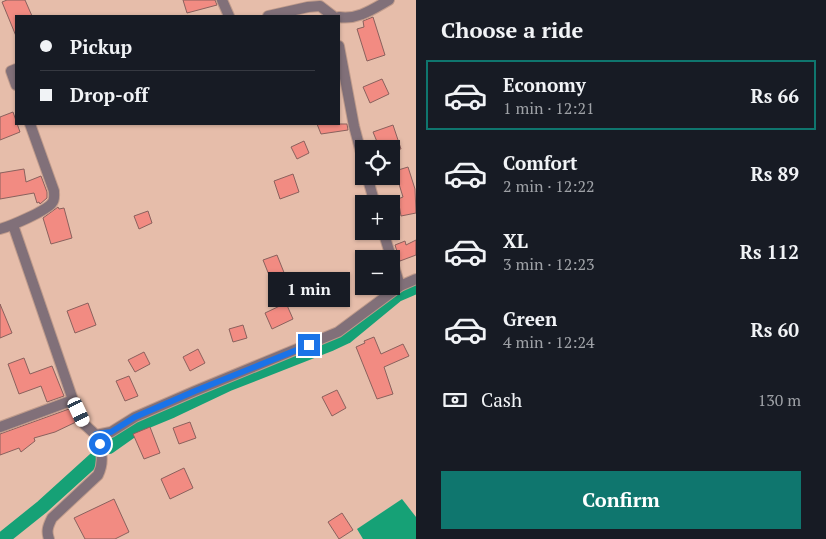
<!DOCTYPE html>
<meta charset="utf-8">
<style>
body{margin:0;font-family:"PT Serif",serif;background:#242831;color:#f1f3f6;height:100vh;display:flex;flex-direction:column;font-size:19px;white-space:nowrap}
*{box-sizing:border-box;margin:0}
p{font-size:16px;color:#9ea1a6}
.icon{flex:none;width:28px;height:28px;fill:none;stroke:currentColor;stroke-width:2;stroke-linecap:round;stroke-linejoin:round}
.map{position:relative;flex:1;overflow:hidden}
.details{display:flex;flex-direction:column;background:#171b24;width:410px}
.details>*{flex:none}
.top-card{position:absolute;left:15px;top:15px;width:325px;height:110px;border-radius:0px;box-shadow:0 1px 4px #0004;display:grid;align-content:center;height:110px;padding:0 25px;background:#171b24}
.controls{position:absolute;left:355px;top:140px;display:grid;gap:10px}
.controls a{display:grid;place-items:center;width:45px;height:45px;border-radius:0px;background:#171b24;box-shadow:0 1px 4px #0004;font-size:25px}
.end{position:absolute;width:22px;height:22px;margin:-11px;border:6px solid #1a73e8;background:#fff;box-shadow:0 0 0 2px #fff}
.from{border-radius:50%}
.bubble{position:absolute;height:35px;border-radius:0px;background:#171b24;box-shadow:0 1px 4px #0004;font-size:16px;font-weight:800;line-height:35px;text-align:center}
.car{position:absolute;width:15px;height:30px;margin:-15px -8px;border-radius:6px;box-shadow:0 0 4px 1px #0007;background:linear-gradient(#fff 24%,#345 0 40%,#fff 0 76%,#345 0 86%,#fff 0)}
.top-card b{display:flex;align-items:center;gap:18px;height:48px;font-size:19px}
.top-card b+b{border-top:1px solid #363941}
.top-card i{width:12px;height:12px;background:#f1f3f6}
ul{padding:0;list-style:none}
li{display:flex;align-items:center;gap:15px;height:70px;margin:0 10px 8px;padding:0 15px;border:2px solid transparent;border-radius:0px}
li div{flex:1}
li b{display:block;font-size:19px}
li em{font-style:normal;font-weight:800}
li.current{border-color:#0f766e}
li>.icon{width:45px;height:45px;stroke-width:1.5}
h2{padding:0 25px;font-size:22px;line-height:60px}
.pay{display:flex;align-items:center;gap:12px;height:55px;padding:0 25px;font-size:19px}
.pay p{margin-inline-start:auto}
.button{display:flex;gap:10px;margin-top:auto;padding:10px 25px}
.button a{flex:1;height:58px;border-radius:0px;background:#0f766e;color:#fff;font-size:20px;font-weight:800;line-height:58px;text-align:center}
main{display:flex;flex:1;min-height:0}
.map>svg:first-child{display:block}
</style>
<main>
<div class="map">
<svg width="416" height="539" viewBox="0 0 416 539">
<rect width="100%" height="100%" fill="#e6bdaa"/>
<!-- water -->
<path fill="#16a176" d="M 402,499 L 416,517 L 416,539 L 363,539 L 357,529 Z"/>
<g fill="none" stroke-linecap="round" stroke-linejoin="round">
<!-- canal -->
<g stroke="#16a176" stroke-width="14">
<path d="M 109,447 L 143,423 L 172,411 L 229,384 L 331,344 L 346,337 L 397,295 L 416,287"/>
<path d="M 2,539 L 42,507 L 95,459"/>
</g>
</g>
<!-- building -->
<g fill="#f28b82" stroke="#8a615d">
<path d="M 7,0 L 25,0 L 32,16 L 16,16 L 16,36 L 2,2 Z"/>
<path d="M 183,0 L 215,0 L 217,5 L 187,13 Z"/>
<path d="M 373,17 L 385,55 L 367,61 L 357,29 L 364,27 L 363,21 Z"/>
<path d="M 382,79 L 389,94 L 370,103 L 363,87 Z"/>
<path d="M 13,112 L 20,132 L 0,140 L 0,117 Z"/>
<path d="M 317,124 L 347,124 L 348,130 L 321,134 Z"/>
<path d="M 393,125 L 401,149 L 380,149 L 373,132 Z"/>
<path d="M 304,141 L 309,153 L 297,159 L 291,147 Z"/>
<path d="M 408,167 L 415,189 L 416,213 L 401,216 L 398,199 L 403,197 L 395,171 Z"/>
<path d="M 24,169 L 26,182 L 41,176 L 47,192 L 47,198 L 40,204 L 39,202 L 37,203 L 34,193 L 0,199 L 0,173 Z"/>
<path d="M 293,174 L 299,192 L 280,199 L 274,181 Z"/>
<path d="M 58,207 L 59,209 L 64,208 L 72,238 L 51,244 L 43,218 Z"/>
<path d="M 148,211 L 152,223 L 139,229 L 134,216 Z"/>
<path d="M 416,240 L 416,255 L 400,261 L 395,245 L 405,241 L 406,245 Z"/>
<path d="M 277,255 L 287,280 L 273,285 L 263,260 Z"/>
<path d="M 88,303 L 96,325 L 75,333 L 67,311 Z"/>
<path d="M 286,303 L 293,319 L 272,329 L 265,313 Z"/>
<path d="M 0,304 L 12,333 L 0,338 Z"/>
<path d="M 243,325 L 247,338 L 233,342 L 229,329 Z"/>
<path d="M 374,337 L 381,354 L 403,344 L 409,356 L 384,367 L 393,394 L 377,399 L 356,347 L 365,343 L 364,341 Z"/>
<path d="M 198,349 L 205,363 L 190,371 L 183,357 Z"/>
<path d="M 144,352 L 150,364 L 135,372 L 128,360 Z"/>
<path d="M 24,358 L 30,374 L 52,366 L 64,396 L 47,402 L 41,386 L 19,394 L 8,364 Z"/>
<path d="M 129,376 L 138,396 L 125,401 L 116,381 Z"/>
<path d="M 337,390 L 346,408 L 332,416 L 322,397 Z"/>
<path d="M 69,409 L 76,422 L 55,432 L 34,438 L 35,441 L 21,452 L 19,448 L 0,455 L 0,434 Z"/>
<path d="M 190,422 L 196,438 L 179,444 L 173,428 Z"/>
<path d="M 150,427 L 160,453 L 144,459 L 133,434 Z"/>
<path d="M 184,468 L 193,488 L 170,499 L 161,479 Z"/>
<path d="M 114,499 L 129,532 L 115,539 L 85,539 L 74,518 Z"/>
<path d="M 342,513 L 353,530 L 339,539 L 328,522 Z"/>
</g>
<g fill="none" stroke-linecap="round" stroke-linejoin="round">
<defs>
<g id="street">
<path d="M 222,0 L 229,16"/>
<path d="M 268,16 L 308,7 L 320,6 L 333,16"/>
<path d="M 339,17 C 358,20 373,9 389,0"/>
<path d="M 339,46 L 354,126 L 364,164"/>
<path d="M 16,69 L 11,71 L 16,85"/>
<path d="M 367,176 L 375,204"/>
<path d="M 13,225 L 73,400"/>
<path d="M 0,229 C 11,226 46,211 52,203 C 55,200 54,196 54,191 L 30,124"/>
<path d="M 383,231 L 400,286"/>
<path d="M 0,427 L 73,400 L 84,424 L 96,435 L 111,432 L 135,417 L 195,391 L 338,332 L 400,286 L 416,279"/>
<path d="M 49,539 C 46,531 48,526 52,518 L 98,475 C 105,461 101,449 96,435"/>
</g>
</defs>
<!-- street casing -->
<use href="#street" stroke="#c09c8c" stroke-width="12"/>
<!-- street -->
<use href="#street" stroke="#817079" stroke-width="10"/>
</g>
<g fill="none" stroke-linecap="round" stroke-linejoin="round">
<!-- route -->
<path stroke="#1a73e8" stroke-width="6" d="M 100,444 L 96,434 L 111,432 L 135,417 L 195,391 L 309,345"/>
</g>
</svg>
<div class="controls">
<a><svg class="icon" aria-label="locate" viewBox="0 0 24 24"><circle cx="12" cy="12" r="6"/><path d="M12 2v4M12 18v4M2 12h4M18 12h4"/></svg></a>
<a>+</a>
<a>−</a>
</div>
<i class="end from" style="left:100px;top:444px"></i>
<i class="end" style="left:309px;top:345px"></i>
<div class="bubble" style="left:268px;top:272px;width:82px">1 min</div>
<i class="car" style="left:79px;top:412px;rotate:155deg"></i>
<div class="top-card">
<b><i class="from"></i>Pickup</b>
<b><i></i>Drop-off</b>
</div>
</div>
<section class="details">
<h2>Choose a ride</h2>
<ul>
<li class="current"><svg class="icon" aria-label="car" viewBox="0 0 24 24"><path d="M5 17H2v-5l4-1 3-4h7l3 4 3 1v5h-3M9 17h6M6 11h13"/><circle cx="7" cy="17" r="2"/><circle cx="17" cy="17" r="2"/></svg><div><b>Economy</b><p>1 min · 12:21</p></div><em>Rs 66</em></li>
<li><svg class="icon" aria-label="car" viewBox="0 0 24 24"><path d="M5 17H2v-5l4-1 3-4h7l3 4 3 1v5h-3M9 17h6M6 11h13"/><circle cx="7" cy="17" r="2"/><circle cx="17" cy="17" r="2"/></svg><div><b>Comfort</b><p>2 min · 12:22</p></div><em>Rs 89</em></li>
<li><svg class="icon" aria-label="car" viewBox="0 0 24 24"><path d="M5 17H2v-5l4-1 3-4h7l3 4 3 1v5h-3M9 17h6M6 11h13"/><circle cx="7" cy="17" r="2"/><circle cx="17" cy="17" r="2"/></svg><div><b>XL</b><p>3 min · 12:23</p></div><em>Rs 112</em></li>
<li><svg class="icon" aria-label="car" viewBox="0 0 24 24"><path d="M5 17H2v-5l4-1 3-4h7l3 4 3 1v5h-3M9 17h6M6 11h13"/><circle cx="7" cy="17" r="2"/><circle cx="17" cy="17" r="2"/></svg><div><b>Green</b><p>4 min · 12:24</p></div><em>Rs 60</em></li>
</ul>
<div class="pay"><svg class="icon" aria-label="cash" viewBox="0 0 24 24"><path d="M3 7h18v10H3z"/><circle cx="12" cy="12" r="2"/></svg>Cash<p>130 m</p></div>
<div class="button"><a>Confirm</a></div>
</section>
</main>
